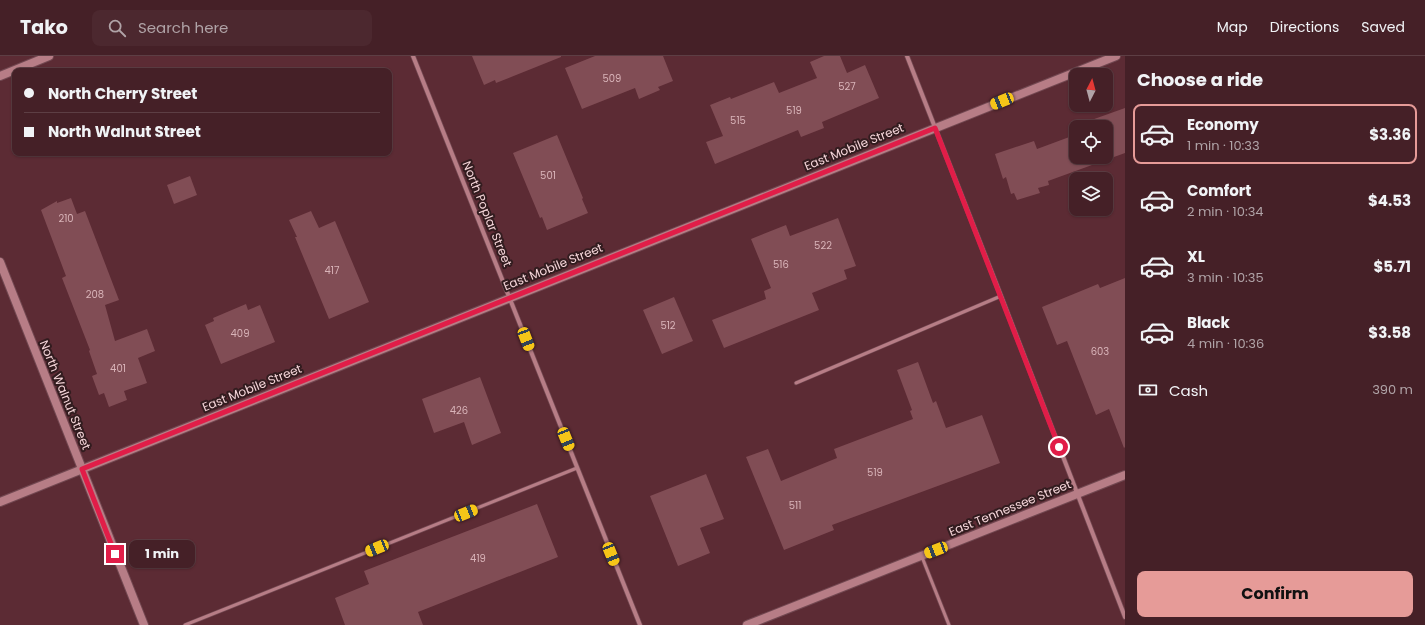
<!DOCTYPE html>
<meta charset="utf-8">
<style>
body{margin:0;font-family:Poppins,sans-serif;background:#4c282f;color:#f1f3f6;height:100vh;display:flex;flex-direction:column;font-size:15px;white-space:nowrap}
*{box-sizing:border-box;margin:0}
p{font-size:13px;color:#b0a3a7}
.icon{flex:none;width:22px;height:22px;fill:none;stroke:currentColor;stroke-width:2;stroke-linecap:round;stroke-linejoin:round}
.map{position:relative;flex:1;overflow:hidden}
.side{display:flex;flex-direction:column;background:#452027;width:300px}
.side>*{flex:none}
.guide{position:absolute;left:12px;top:12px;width:380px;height:88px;border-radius:8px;box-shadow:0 1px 3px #0004,0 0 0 1px #5d3e44;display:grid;align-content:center;height:88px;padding:0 12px;background:#452027}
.needle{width:26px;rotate:6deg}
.controls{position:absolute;left:1069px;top:12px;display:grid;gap:8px}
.controls a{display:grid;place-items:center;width:44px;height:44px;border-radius:8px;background:#452027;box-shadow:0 1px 3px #0004,0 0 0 1px #5d3e44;font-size:20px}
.end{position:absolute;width:18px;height:18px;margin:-9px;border:5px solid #e11d48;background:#fff;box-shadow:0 0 0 2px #fff}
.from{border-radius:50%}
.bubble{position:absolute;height:28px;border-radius:8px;background:#452027;box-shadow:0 1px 3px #0004,0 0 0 1px #5d3e44;font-size:13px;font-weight:700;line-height:28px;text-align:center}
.car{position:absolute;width:12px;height:24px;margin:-12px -6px;border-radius:5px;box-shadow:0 0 3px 1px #0007;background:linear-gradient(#f5c518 24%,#345 0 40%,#f5c518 0 76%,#345 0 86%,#f5c518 0)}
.guide b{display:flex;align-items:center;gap:14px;height:38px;font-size:15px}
.guide b+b{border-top:1px solid #5d3e44}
.guide i{width:10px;height:10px;background:#f1f3f6}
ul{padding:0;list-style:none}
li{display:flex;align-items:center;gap:12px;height:60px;margin:0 8px 6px;padding:0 4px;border:2px solid transparent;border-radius:8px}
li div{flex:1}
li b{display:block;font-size:15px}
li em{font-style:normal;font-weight:700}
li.current{border-color:#e69b98}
li>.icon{width:36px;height:36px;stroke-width:1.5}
h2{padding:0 12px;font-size:18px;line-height:48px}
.pay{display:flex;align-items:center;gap:10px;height:44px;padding:0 12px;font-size:15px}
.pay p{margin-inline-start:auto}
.button{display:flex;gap:8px;margin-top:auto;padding:8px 12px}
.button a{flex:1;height:46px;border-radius:8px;background:#e69b98;color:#111;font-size:16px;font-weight:700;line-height:46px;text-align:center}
header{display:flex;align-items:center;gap:24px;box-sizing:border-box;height:56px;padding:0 20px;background:#452027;border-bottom:1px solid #5d3e44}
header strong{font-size:19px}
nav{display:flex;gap:22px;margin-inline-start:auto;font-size:14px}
.search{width:280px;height:36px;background:#4c282f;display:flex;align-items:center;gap:10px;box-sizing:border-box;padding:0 14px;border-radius:8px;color:#b0a3a7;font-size:15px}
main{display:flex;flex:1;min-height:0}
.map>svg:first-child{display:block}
</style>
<header>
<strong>Tako</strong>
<div class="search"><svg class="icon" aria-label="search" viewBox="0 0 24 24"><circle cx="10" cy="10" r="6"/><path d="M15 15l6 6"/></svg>Search here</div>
<nav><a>Map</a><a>Directions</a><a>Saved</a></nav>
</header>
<main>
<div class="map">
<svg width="1125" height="569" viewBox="0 0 1125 569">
<rect width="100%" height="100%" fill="#5c2b34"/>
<!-- building -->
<g fill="#814d55" fill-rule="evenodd">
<path d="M 472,0 L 561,0 L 561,1 L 496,27 L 495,24 L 484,29 Z"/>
<path d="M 595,0 L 663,0 L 673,25 L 658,31 L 660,34 L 639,43 L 635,32 L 582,53 L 565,12 Z"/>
<path d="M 824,0 L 840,0 L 847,17 L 865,9 L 879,42 L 822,66 L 824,72 L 801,81 L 798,74 L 715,108 L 706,86 L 723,80 L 710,49 L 730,41 L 731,43 L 774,26 L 779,37 L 817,22 L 810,6 Z"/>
<path d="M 1125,52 L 1125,97 L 1048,125 L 1049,129 L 1038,132 L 1040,137 L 1017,144 L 1014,137 L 1011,138 L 1006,121 L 1003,123 L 995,98 L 1034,85 L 1037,93 L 1072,80 L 1069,72 ZM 1076,71 L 1106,71 L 1106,101 L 1076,101 Z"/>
<path d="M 557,79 L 583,142 L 582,143 L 588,157 L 547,174 L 542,161 L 540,162 L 513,97 Z"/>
<path d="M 190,120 L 197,139 L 174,148 L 167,129 Z"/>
<path d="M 71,142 L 77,158 L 85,155 L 119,244 L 105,249 L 115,285 L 147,273 L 155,295 L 138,302 L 147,327 L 124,335 L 127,344 L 109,351 L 104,337 L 99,339 L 92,320 L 97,318 L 89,295 L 90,294 L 62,222 L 66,220 L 41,154 L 57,145 L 57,147 Z"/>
<path d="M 311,155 L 319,172 L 335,165 L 369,246 L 329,263 L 295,181 L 297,181 L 289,164 Z"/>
<path d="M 838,162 L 856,210 L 844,214 L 847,223 L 812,237 L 819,254 L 724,292 L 712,264 L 766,243 L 764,235 L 771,232 L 751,183 L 786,169 L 790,180 Z"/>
<path d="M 1125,222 L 1125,391 L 1124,392 L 1109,353 L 1096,359 L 1067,285 L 1057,289 L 1042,251 L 1098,228 L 1100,232 Z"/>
<path d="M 674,241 L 693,285 L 662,298 L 643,254 Z"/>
<path d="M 246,248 L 248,254 L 260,249 L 275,286 L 221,308 L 205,269 L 214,265 L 213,262 Z"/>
<path d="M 918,306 L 933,347 L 936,345 L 946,372 L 982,359 L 1000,407 L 832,469 L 834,474 L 784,494 L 746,401 L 768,393 L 781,425 L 837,402 L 834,393 L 913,363 L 910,355 L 912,354 L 897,314 Z"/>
<path d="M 480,321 L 501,377 L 472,389 L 464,366 L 434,377 L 422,343 Z"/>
<path d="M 706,418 L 724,463 L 700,472 L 710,497 L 678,510 L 650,440 Z"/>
<path d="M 537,448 L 558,501 L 418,556 L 423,569 L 345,569 L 335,542 L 369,528 L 364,515 Z"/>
</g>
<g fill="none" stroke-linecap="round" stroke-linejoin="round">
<defs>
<g id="lane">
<path d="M 796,327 L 1001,240"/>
<path d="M 922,501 L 949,569"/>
<path d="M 185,569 L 577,412"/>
</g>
<g id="street">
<path d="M 413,0 L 640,569"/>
<path d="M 907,0 L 1001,240 L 1125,561"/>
</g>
<g id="secondary">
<path d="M 0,20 L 49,0"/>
<path d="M 0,206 L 144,569"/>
<path d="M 0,446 L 1116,0"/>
<path d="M 747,569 L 1125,419"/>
</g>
</defs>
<!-- lane casing -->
<use href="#lane" stroke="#724851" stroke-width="4.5"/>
<!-- street casing -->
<use href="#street" stroke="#724851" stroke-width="5.5"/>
<!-- secondary casing -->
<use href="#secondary" stroke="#724851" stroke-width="10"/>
<!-- lane -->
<use href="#lane" stroke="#b77d86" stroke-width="3"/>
<!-- street -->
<use href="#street" stroke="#b77d86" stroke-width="4"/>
<!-- secondary -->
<use href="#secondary" stroke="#b77d86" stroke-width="8"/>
</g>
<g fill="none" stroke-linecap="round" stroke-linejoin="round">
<!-- route -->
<path stroke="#e11d48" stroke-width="5" d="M 115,498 L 82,413 L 935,72 L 1059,391"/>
</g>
<g text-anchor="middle" stroke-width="4" stroke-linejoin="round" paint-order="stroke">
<!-- number labels -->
<g font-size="10" fill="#d9b4b9">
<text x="612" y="26">509</text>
<text x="847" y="34">527</text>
<text x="794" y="58">519</text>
<text x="738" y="68">515</text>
<text x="548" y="123">501</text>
<text x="66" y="166">210</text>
<text x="823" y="193">522</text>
<text x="781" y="212">516</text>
<text x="332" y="218">417</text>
<text x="95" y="242">208</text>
<text x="668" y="273">512</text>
<text x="240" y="281">409</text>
<text x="1100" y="299">603</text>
<text x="118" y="316">401</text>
<text x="459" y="358">426</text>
<text x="875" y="420">519</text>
<text x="795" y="453">511</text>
<text x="478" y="506">419</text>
</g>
<!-- street labels -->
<g font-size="12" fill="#f6d6da" stroke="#321c1f">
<text transform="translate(854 91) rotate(-22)" y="4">East Mobile Street</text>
<text transform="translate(487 158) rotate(68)" y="4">North Poplar Street</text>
<text transform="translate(553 211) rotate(-22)" y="4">East Mobile Street</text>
<text transform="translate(252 332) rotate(-22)" y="4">East Mobile Street</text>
<text transform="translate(65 339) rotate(68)" y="4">North Walnut Street</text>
<text transform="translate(1010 452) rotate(-22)" y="4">East Tennessee Street</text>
</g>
</g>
</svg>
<div class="controls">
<a><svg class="needle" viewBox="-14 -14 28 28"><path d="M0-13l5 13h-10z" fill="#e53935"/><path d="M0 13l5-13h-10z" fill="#b0a3a7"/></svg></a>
<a><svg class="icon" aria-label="locate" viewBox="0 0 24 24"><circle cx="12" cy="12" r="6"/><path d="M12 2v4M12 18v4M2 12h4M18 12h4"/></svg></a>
<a><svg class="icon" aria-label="layers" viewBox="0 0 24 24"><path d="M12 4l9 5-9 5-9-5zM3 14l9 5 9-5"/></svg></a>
</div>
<i class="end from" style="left:1059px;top:391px"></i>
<i class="end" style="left:115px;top:498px"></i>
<div class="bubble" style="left:129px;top:484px;width:66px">1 min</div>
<i class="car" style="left:1002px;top:45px;rotate:248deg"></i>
<i class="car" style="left:526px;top:283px;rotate:159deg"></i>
<i class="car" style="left:566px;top:383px;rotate:158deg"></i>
<i class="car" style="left:466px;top:457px;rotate:68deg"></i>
<i class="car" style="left:377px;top:492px;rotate:248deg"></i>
<i class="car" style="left:936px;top:494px;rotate:249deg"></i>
<i class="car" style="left:611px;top:498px;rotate:158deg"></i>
<div class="guide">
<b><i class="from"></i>North Cherry Street</b>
<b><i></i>North Walnut Street</b>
</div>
</div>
<section class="side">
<h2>Choose a ride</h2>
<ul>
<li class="current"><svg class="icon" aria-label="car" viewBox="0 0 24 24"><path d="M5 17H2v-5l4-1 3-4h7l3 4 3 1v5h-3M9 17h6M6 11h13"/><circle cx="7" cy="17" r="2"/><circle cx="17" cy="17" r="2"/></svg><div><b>Economy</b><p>1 min · 10:33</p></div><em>$3.36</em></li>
<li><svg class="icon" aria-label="car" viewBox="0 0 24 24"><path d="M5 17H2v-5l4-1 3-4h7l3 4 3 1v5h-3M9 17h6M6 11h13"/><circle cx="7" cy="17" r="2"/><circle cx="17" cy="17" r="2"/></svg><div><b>Comfort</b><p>2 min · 10:34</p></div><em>$4.53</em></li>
<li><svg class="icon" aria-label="car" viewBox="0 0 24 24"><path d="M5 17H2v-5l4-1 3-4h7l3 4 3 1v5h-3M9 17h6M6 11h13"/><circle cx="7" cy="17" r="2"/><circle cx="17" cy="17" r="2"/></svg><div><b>XL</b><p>3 min · 10:35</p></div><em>$5.71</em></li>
<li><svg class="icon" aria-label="car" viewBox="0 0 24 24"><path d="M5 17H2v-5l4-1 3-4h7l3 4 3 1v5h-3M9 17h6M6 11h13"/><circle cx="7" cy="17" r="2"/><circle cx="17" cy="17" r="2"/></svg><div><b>Black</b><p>4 min · 10:36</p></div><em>$3.58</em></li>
</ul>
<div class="pay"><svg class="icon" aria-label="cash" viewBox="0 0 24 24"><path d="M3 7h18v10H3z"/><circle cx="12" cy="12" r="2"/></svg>Cash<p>390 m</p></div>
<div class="button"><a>Confirm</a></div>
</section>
</main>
